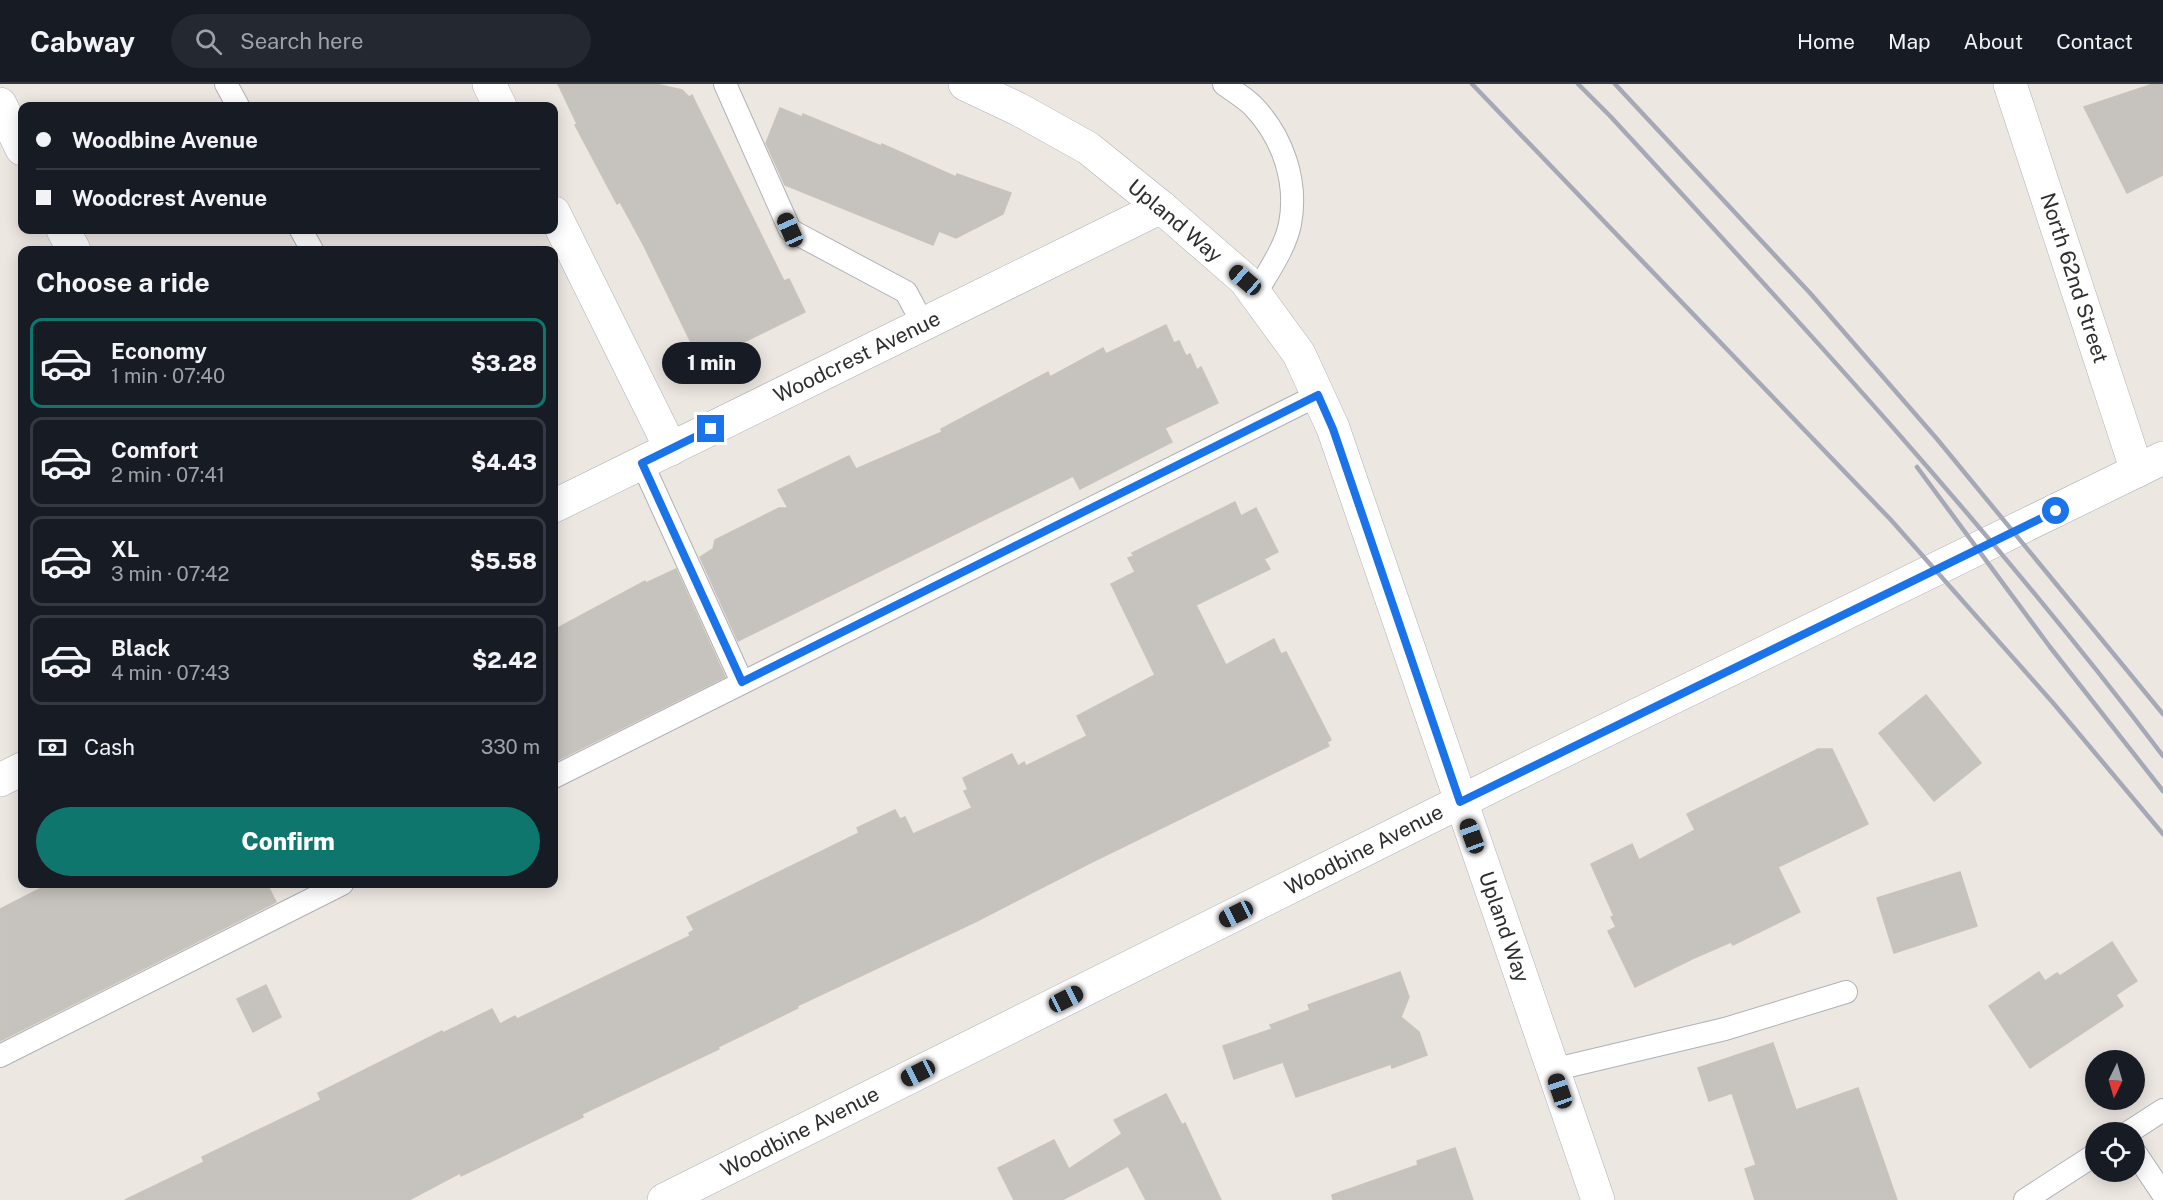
<!DOCTYPE html>
<meta charset="utf-8">
<style>
body{margin:0;font-family:"Public Sans",sans-serif;background:#242831;color:#f1f3f6;height:100vh;display:flex;flex-direction:column;font-size:22px;white-space:nowrap}
*{box-sizing:border-box;margin:0}
p{font-size:20px;color:#9ea1a6}
.icon{flex:none;width:33px;height:33px;fill:none;stroke:currentColor;stroke-width:2;stroke-linecap:round;stroke-linejoin:round}
.map{position:relative;flex:1;overflow:hidden}
.details{position:absolute;left:18px;top:162px;width:540px;height:642px;display:flex;flex-direction:column;background:#171b24;border-radius:12px;box-shadow:0 3px 15px #0003}
.details>*{flex:none}
.top-card{position:absolute;left:18px;top:18px;width:540px;height:132px;border-radius:12px;box-shadow:0 3px 15px #0003;display:grid;align-content:center;height:132px;padding:0 18px;background:#171b24}
.needle{width:39px;rotate:185deg}
.controls{position:absolute;left:2085px;top:966px;display:grid;gap:12px}
.controls a{display:grid;place-items:center;width:60px;height:60px;border-radius:50%;background:#171b24;box-shadow:0 3px 15px #0003;font-size:30px}
.end{position:absolute;width:27px;height:27px;margin:-14px;border:8px solid #1a73e8;background:#fff;box-shadow:0 0 0 3px #fff}
.from{border-radius:50%}
.bubble{position:absolute;height:42px;border-radius:21px;background:#171b24;box-shadow:0 3px 15px #0003;font-size:20px;font-weight:800;line-height:42px;text-align:center}
.car{position:absolute;width:18px;height:36px;margin:-18px -9px;border-radius:8px;box-shadow:0 0 4px 2px #0007;background:linear-gradient(#222 24%,#8ab4d8 0 40%,#222 0 76%,#8ab4d8 0 86%,#222 0)}
.top-card b{display:flex;align-items:center;gap:21px;height:57px;font-size:22px}
.top-card b+b{border-top:2px solid #363941}
.top-card i{width:15px;height:15px;background:#f1f3f6}
ul{padding:0;list-style:none}
li{display:flex;align-items:center;gap:18px;height:90px;margin:0 12px 9px;padding:0 6px;border:3px solid #363941;border-radius:12px}
li div{flex:1}
li b{display:block;font-size:22px}
li em{font-style:normal;font-weight:800}
li.active{border-color:#0f766e}
li>.icon{width:54px;height:54px;stroke-width:1.5}
h2{padding:0 18px;font-size:27px;line-height:72px}
.pay{display:flex;align-items:center;gap:15px;height:66px;padding:0 18px;font-size:22px}
.pay p{margin-inline-start:auto}
.button{display:flex;gap:12px;margin-top:auto;padding:12px 18px}
.button a{flex:1;height:69px;border-radius:36px;background:#0f766e;color:#fff;font-size:24px;font-weight:800;line-height:69px;text-align:center}
header{display:flex;align-items:center;gap:36px;box-sizing:border-box;height:84px;padding:0 30px;background:#171b24;border-bottom:2px solid #363941}
header strong{font-size:28px}
nav{display:flex;gap:33px;margin-inline-start:auto;font-size:21px}
.search{width:420px;height:54px;background:#242831;display:flex;align-items:center;gap:15px;box-sizing:border-box;padding:0 21px;border-radius:33px;color:#9ea1a6;font-size:22px}
.map>svg:first-child{display:block}
</style>
<header>
<strong>Cabway</strong>
<div class="search"><svg class="icon" aria-label="search" viewBox="0 0 24 24"><circle cx="10" cy="10" r="6"/><path d="M15 15l6 6"/></svg>Search here</div>
<nav><a>Home</a><a>Map</a><a>About</a><a>Contact</a></nav>
</header>
<div class="map">
<svg width="2163" height="1116" viewBox="0 0 2163 1116">
<rect width="100%" height="100%" fill="#ede7e2"/>
<!-- building -->
<g fill="#c6c2bd" stroke="#c9c3bc" stroke-width="1.5">
<path d="M 558,0 L 656,0 L 682,6 L 689,13 L 692,11 L 784,197 L 789,195 L 805,228 L 701,279 L 644,162 L 620,118 L 617,120 L 575,41 L 577,40 Z"/>
<path d="M 2153,0 L 2163,0 L 2163,91 L 2127,109 L 2084,23 Z"/>
<path d="M 780,24 L 802,33 L 803,30 L 881,62 L 882,60 L 956,93 L 957,90 L 1011,109 L 1003,130 L 956,154 L 939,147 L 933,161 L 785,101 L 766,59 Z"/>
<path d="M 1166,241 L 1174,259 L 1179,257 L 1186,272 L 1190,270 L 1197,286 L 1201,283 L 1218,319 L 1165,344 L 1172,358 L 1080,405 L 1073,392 L 738,557 L 700,473 L 713,465 L 715,456 L 779,424 L 788,424 L 778,406 L 849,372 L 856,385 L 942,348 L 941,345 L 1048,288 L 1050,293 L 1103,264 L 1106,270 Z"/>
<path d="M 1235,418 L 1241,432 L 1256,424 L 1278,468 L 1264,475 L 1270,485 L 1196,521 L 1226,581 L 1274,555 L 1281,570 L 1286,568 L 1331,656 L 1327,658 L 1329,662 L 1090,779 L 977,837 L 797,922 L 798,924 L 718,963 L 719,965 L 582,1030 L 583,1033 L 461,1092 L 460,1089 L 409,1116 L 125,1116 L 204,1078 L 202,1073 L 321,1016 L 318,1009 L 442,947 L 443,949 L 492,925 L 500,940 L 515,932 L 517,935 L 690,852 L 689,849 L 694,846 L 687,833 L 859,749 L 857,744 L 895,726 L 900,735 L 905,733 L 913,750 L 972,724 L 964,707 L 968,706 L 963,694 L 1012,670 L 1018,682 L 1024,678 L 1026,682 L 1087,652 L 1077,632 L 1155,591 L 1111,500 L 1135,488 L 1128,474 L 1134,472 L 1132,469 Z"/>
<path d="M 676,485 L 725,593 L 554,678 L 554,546 L 645,497 L 646,499 Z"/>
<path d="M 1926,611 L 1981,679 L 1934,717 L 1879,649 Z"/>
<path d="M 1818,665 L 1832,665 L 1868,740 L 1778,783 L 1800,828 L 1733,861 L 1731,858 L 1694,874 L 1635,903 L 1608,847 L 1616,843 L 1611,833 L 1614,832 L 1591,780 L 1632,760 L 1639,776 L 1695,746 L 1687,730 Z"/>
<path d="M 1960,788 L 1977,842 L 1894,869 L 1877,814 Z"/>
<path d="M 49,800 L 267,800 L 276,818 L 0,957 L 0,825 Z"/>
<path d="M 2112,858 L 2137,897 L 2116,911 L 2123,922 L 2030,984 L 1989,922 L 2039,888 L 2045,897 L 2057,889 L 2060,892 Z"/>
<path d="M 1400,888 L 1409,913 L 1401,933 L 1419,948 L 1427,971 L 1392,984 L 1391,980 L 1296,1013 L 1283,978 L 1234,995 L 1223,962 L 1272,945 L 1270,941 L 1310,926 L 1308,921 Z"/>
<path d="M 266,901 L 281,933 L 253,948 L 237,915 Z"/>
<path d="M 1773,959 L 1796,1026 L 1858,1004 L 1897,1116 L 1755,1116 L 1745,1085 L 1756,1081 L 1732,1009 L 1709,1017 L 1698,984 Z"/>
<path d="M 1166,1010 L 1182,1041 L 1185,1039 L 1221,1116 L 1146,1116 L 1128,1082 L 1062,1116 L 1014,1116 L 998,1084 L 1054,1056 L 1069,1085 L 1122,1050 L 1114,1036 Z"/>
<path d="M 1455,1064 L 1473,1116 L 1333,1116 L 1332,1111 L 1418,1081 L 1417,1077 Z"/>
</g>
<g fill="none" stroke-linecap="round" stroke-linejoin="round">
<defs>
<g id="service">
<path d="M 226,0 L 238,22"/>
<path d="M 725,0 L 790,146 L 906,208 L 923,240"/>
<path d="M 1224,0 C 1233,7 1245,14 1253,22 C 1283,53 1298,98 1290,140 C 1285,165 1267,189 1255,211"/>
<path d="M 301,146 L 312,166"/>
<path d="M 642,379 L 742,598"/>
<path d="M 554,693 L 1318,311"/>
<path d="M 0,972 L 342,800"/>
<path d="M 1552,986 L 1725,945 L 1846,908"/>
<path d="M 2129,1048 L 2163,1026"/>
<path d="M 2134,1067 L 2163,1110"/>
<path d="M 2025,1116 L 2096,1070"/>
</g>
<g id="minor">
<path d="M 489,0 L 500,22"/>
<path d="M 965,0 L 1018,25 L 1088,64 L 1161,123 L 1245,196 L 1299,270 L 1333,344 L 1598,1116"/>
<path d="M 2010,0 L 2137,387"/>
<path d="M 0,20 L 22,65"/>
<path d="M 554,129 L 671,365"/>
<path d="M 63,146 L 74,166"/>
<path d="M 554,422 L 1161,123"/>
<path d="M 0,696 L 22,685"/>
<path d="M 664,1116 L 1508,694 L 2163,374"/>
</g>
</defs>
<!-- service casing -->
<use href="#service" stroke="#afb1b8" stroke-width="24"/>
<!-- minor casing -->
<use href="#minor" stroke="#afb1b8" stroke-width="34"/>
<!-- service -->
<use href="#service" stroke="#fff" stroke-width="22"/>
<!-- minor -->
<use href="#minor" stroke="#fff" stroke-width="33"/>
<!-- rail -->
<g stroke="#a5a9b6" stroke-width="4.5">
<path d="M 1472,0 L 1891,436 L 2054,620 L 2163,750"/>
<path d="M 1578,0 L 1611,33 C 1802,240 1993,447 2163,672"/>
<path d="M 1615,0 L 1810,209 L 1937,355 L 2163,630"/>
<path d="M 1917,383 L 2050,563 L 2163,707"/>
</g>
</g>
<g fill="none" stroke-linecap="round" stroke-linejoin="round">
<!-- route -->
<path stroke="#1a73e8" stroke-width="8" d="M 711,345 L 642,379 L 742,598 L 1318,311 L 1333,345 L 1460,718 L 2056,427"/>
</g>
<g text-anchor="middle" stroke-width="4.5" stroke-linejoin="round" paint-order="stroke">
<!-- street labels -->
<g font-size="21" fill="#2e2e2e" stroke="#fff">
<text transform="translate(1175 137) rotate(40)" y="7">Upland Way</text>
<text transform="translate(2074 194) rotate(72)" y="7">North 62nd Street</text>
<text transform="translate(857 273) rotate(-26)" y="7">Woodcrest Avenue</text>
<text transform="translate(1364 766) rotate(-27)" y="7">Woodbine Avenue</text>
<text transform="translate(1504 843) rotate(71)" y="7">Upland Way</text>
<text transform="translate(800 1048) rotate(-27)" y="7">Woodbine Avenue</text>
</g>
</g>
</svg>
<div class="controls">
<a><svg class="needle" viewBox="-14 -14 28 28"><path d="M0-13l5 13h-10z" fill="#e53935"/><path d="M0 13l5-13h-10z" fill="#9ea1a6"/></svg></a>
<a><svg class="icon" aria-label="locate" viewBox="0 0 24 24"><circle cx="12" cy="12" r="6"/><path d="M12 2v4M12 18v4M2 12h4M18 12h4"/></svg></a>
</div>
<i class="end from" style="left:2056px;top:427px"></i>
<i class="end" style="left:711px;top:345px"></i>
<div class="bubble" style="left:662px;top:258px;width:99px">1 min</div>
<i class="car" style="left:790px;top:146px;rotate:336deg"></i>
<i class="car" style="left:1245px;top:196px;rotate:311deg"></i>
<i class="car" style="left:1472px;top:752px;rotate:340deg"></i>
<i class="car" style="left:1236px;top:830px;rotate:243deg"></i>
<i class="car" style="left:1066px;top:915px;rotate:63deg"></i>
<i class="car" style="left:918px;top:989px;rotate:243deg"></i>
<i class="car" style="left:1560px;top:1007px;rotate:341deg"></i>
<div class="top-card">
<b><i class="from"></i>Woodbine Avenue</b>
<b><i></i>Woodcrest Avenue</b>
</div>
<section class="details">
<h2>Choose a ride</h2>
<ul>
<li class="active"><svg class="icon" aria-label="car" viewBox="0 0 24 24"><path d="M5 17H2v-5l4-1 3-4h7l3 4 3 1v5h-3M9 17h6M6 11h13"/><circle cx="7" cy="17" r="2"/><circle cx="17" cy="17" r="2"/></svg><div><b>Economy</b><p>1 min · 07:40</p></div><em>$3.28</em></li>
<li><svg class="icon" aria-label="car" viewBox="0 0 24 24"><path d="M5 17H2v-5l4-1 3-4h7l3 4 3 1v5h-3M9 17h6M6 11h13"/><circle cx="7" cy="17" r="2"/><circle cx="17" cy="17" r="2"/></svg><div><b>Comfort</b><p>2 min · 07:41</p></div><em>$4.43</em></li>
<li><svg class="icon" aria-label="car" viewBox="0 0 24 24"><path d="M5 17H2v-5l4-1 3-4h7l3 4 3 1v5h-3M9 17h6M6 11h13"/><circle cx="7" cy="17" r="2"/><circle cx="17" cy="17" r="2"/></svg><div><b>XL</b><p>3 min · 07:42</p></div><em>$5.58</em></li>
<li><svg class="icon" aria-label="car" viewBox="0 0 24 24"><path d="M5 17H2v-5l4-1 3-4h7l3 4 3 1v5h-3M9 17h6M6 11h13"/><circle cx="7" cy="17" r="2"/><circle cx="17" cy="17" r="2"/></svg><div><b>Black</b><p>4 min · 07:43</p></div><em>$2.42</em></li>
</ul>
<div class="pay"><svg class="icon" aria-label="cash" viewBox="0 0 24 24"><path d="M3 7h18v10H3z"/><circle cx="12" cy="12" r="2"/></svg>Cash<p>330 m</p></div>
<div class="button"><a>Confirm</a></div>
</section>
</div>
